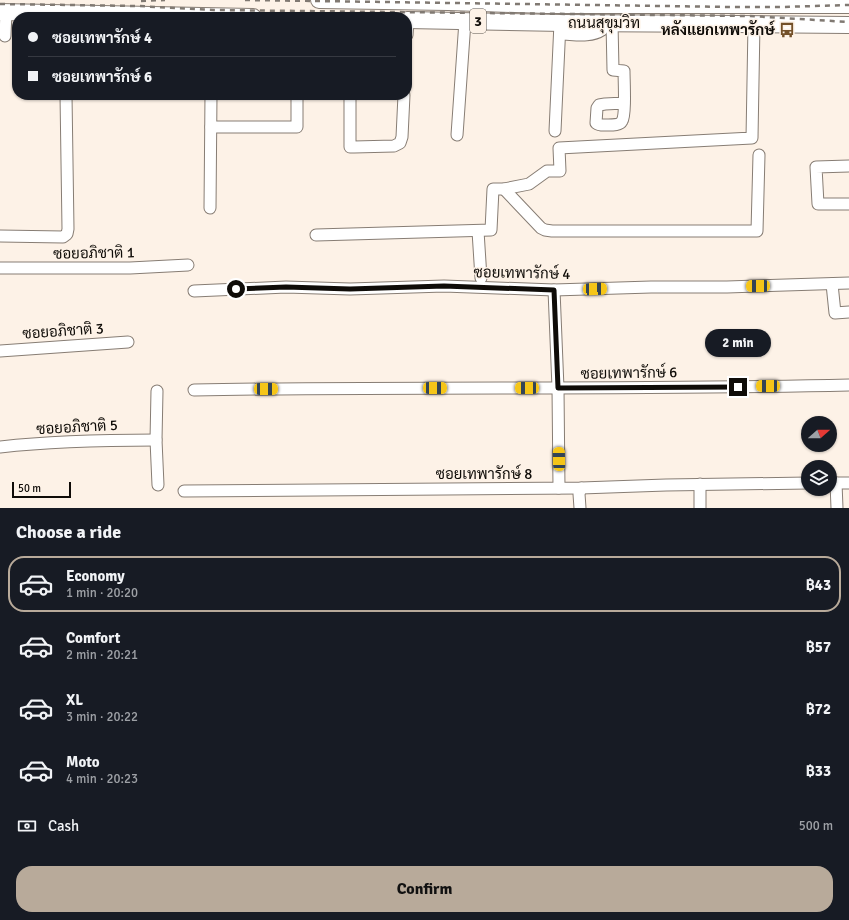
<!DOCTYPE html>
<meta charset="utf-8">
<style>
body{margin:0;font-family:Signika,Sarabun,sans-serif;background:#242831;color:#f1f3f6;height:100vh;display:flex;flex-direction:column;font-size:15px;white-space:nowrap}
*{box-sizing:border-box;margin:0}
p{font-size:13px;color:#9ea1a6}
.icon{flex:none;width:22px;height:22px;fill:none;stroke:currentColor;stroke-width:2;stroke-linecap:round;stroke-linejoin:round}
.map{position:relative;height:508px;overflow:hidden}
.drawer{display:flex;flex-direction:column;background:#171b24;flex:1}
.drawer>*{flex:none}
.guide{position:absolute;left:12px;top:12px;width:400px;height:88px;border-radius:16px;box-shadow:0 1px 3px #0004;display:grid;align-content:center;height:88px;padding:0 16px;background:#171b24}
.needle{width:26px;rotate:69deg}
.controls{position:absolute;left:801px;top:416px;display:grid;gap:8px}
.controls a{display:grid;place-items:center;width:36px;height:36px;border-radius:50%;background:#171b24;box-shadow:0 1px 3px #0004;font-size:20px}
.scale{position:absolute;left:12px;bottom:10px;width:59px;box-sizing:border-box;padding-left:4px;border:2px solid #0f0c08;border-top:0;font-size:11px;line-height:14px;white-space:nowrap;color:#0f0c08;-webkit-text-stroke:3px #fdf2e7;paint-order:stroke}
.end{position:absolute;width:18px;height:18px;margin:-9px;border:5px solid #0f0c08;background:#fff;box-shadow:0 0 0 2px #fff}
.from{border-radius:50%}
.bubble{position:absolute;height:28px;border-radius:14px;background:#171b24;box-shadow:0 1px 3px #0004;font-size:13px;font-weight:700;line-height:28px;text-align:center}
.car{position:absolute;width:12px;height:24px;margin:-12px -6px;border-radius:5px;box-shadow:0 0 3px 1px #0007;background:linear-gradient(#f5c518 24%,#345 0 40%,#f5c518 0 76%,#345 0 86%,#f5c518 0)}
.guide b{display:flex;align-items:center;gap:14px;height:38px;font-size:15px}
.guide b+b{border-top:1px solid #363941}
.guide i{width:10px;height:10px;background:#f1f3f6}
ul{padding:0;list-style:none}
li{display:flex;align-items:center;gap:12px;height:56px;margin:0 8px 6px;padding:0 8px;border:2px solid transparent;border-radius:16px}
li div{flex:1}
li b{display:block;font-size:15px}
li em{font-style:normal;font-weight:700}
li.on{border-color:#b8aa9a}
li>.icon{width:36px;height:36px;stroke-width:1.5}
h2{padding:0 16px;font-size:18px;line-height:48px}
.pay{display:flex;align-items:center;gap:10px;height:44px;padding:0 16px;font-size:15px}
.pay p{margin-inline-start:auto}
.action{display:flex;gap:8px;margin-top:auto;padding:8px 16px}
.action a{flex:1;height:46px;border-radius:16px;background:#b8aa9a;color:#111;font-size:16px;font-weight:700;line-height:46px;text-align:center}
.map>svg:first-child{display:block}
</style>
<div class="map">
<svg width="849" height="508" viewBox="0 0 849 508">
<rect width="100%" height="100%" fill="#fdf2e7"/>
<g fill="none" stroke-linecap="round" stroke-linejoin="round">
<defs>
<g id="minor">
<path d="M 612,23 L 613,70 L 624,71 C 624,80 626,115 622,121 C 620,125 613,125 608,125 C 604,125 600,126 596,123 L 597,108 L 599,105 L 605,104 L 624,103"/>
<path d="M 560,34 C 573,34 590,38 602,30 L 603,23"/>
<path d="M 407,35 L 408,20"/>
<path d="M 5,36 L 6,12"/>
<path d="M 350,95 L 350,147 L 354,147 L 394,146 L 400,143 L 402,137 L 404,95"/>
<path d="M 211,127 L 297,127 L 297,95"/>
<path d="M 555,131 L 560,23"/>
<path d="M 457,135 L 465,21"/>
<path d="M 849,166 L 816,167 L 818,204 L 849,204"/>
<path d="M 504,189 L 541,228 L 545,230 L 552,231 L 757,231 L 759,155"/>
<path d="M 210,208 L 211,95"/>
<path d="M 478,231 L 481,278"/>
<path d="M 316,235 L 491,230 L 493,189 L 504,189 L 529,184 L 547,171 L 560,171 L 559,148 L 752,138 L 754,24"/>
<path d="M 0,236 L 63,237 L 67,234 L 68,229 L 66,95"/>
<path d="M 0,268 L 130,268 L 188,265"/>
<path d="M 832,284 L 835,313 L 849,312"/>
<path d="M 554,290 L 558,388 L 559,488"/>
<path d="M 194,291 L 286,287 L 350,289 L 444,286 L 554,290 L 651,287 L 727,287 L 849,283"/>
<path d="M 0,351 L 128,342"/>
<path d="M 194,390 C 412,386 631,390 849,385"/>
<path d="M 157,391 L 156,440 L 158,485"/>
<path d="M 0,447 C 52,441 104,440 156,440"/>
<path d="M 830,483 L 849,483"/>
<path d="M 836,483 L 837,508"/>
<path d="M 184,491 L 581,488 L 666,485 L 808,483"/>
<path d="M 580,508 L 579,494 L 581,488"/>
<path d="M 700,508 L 700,484"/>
</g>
<g id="highway">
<path d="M 319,0 L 448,2 L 546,5 L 849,5"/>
<path d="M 0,12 L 253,17"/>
<path d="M 407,20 L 563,23 L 738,24 L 849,25"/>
</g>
</defs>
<!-- minor casing -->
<use href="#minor" stroke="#877d74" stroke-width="13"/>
<!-- highway casing -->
<use href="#highway" stroke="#877d74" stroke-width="18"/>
<!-- minor -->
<use href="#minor" stroke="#fff" stroke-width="11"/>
<!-- highway -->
<use href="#highway" stroke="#fff" stroke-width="16"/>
<!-- rail -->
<g stroke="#807972" stroke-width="2.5" stroke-dasharray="5 5" stroke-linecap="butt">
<path d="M 245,0 L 731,7 L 782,7 L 849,5"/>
<path d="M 141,1 L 165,0"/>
<path d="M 0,4 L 138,6 L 214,10 L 750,16 L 849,22"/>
</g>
</g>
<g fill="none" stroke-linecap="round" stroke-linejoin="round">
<!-- route -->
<path stroke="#0f0c08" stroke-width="5" d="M 236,289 L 286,287 L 350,289 L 444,286 L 554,290 L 558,388 L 738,387"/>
</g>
<!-- icons -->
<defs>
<symbol id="bus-bare" viewBox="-9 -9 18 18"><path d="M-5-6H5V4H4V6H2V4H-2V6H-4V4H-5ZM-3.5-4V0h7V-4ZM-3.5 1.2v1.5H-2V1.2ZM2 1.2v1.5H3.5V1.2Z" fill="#735029" stroke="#fdf2e7" stroke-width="2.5" paint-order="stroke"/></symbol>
</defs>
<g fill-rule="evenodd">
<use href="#bus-bare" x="776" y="19" width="22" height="22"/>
</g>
<g text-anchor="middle" stroke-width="3" stroke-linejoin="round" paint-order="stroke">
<!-- shield labels -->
<rect fill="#fdf2e7" stroke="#56514b" stroke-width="1" x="470" y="9" width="16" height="24" rx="3"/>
<g font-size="14" font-weight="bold" fill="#0f0c08">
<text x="478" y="26">3</text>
</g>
<!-- street labels -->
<g font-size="15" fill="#0f0c08" stroke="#fdf2e7">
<text x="604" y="28">ถนนสุขุมวิท</text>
<text transform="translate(94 253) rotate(-1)" y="5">ซอยอภิชาติ 1</text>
<text transform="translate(522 273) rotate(1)" y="5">ซอยเทพารักษ์ 4</text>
<text transform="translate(63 331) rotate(-4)" y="5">ซอยอภิชาติ 3</text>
<text transform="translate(629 373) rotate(-1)" y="5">ซอยเทพารักษ์ 6</text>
<text transform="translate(77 427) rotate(-3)" y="5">ซอยอภิชาติ 5</text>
<text x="484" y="479">ซอยเทพารักษ์ 8</text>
</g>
<!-- poi labels -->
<g font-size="15" font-weight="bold" fill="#0f0c08" stroke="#fdf2e7" text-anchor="end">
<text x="775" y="35">หลังแยกเทพารักษ์</text>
</g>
</g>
</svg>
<div class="controls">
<a><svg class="needle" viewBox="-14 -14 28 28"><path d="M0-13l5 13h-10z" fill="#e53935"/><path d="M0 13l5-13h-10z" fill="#9ea1a6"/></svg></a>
<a><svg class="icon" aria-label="layers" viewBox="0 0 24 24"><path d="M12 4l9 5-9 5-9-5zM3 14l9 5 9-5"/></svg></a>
</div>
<div class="scale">50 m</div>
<i class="end from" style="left:236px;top:289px"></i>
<i class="end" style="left:738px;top:387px"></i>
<div class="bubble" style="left:705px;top:329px;width:66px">2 min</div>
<i class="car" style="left:758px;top:286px;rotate:269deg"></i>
<i class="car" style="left:595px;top:289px;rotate:88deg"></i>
<i class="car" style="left:768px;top:386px;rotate:270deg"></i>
<i class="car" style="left:435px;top:388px;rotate:90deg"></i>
<i class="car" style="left:527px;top:388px;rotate:270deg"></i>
<i class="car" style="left:266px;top:389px;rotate:90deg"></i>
<i class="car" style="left:559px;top:459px;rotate:359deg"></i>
<div class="guide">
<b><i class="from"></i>ซอยเทพารักษ์ 4</b>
<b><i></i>ซอยเทพารักษ์ 6</b>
</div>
</div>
<section class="drawer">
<h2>Choose a ride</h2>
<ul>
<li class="on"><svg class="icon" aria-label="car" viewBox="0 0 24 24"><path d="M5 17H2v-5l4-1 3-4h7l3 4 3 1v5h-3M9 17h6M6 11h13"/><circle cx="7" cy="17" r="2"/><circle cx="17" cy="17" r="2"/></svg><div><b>Economy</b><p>1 min · 20:20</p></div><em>฿43</em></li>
<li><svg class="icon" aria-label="car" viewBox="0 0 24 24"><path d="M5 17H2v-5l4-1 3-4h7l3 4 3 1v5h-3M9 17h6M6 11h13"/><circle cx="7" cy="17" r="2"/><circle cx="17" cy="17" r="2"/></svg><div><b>Comfort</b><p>2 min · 20:21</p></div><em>฿57</em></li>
<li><svg class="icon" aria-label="car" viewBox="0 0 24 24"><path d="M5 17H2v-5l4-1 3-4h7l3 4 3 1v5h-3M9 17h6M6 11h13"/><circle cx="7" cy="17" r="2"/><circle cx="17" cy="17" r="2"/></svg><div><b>XL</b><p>3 min · 20:22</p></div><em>฿72</em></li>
<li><svg class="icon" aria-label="car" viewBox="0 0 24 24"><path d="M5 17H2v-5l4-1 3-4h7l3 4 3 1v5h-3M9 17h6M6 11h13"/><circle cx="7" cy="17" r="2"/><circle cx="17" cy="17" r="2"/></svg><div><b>Moto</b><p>4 min · 20:23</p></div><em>฿33</em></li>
</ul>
<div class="pay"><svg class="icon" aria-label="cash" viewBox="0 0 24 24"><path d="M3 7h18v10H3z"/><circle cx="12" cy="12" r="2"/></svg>Cash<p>500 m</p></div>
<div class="action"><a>Confirm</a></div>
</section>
